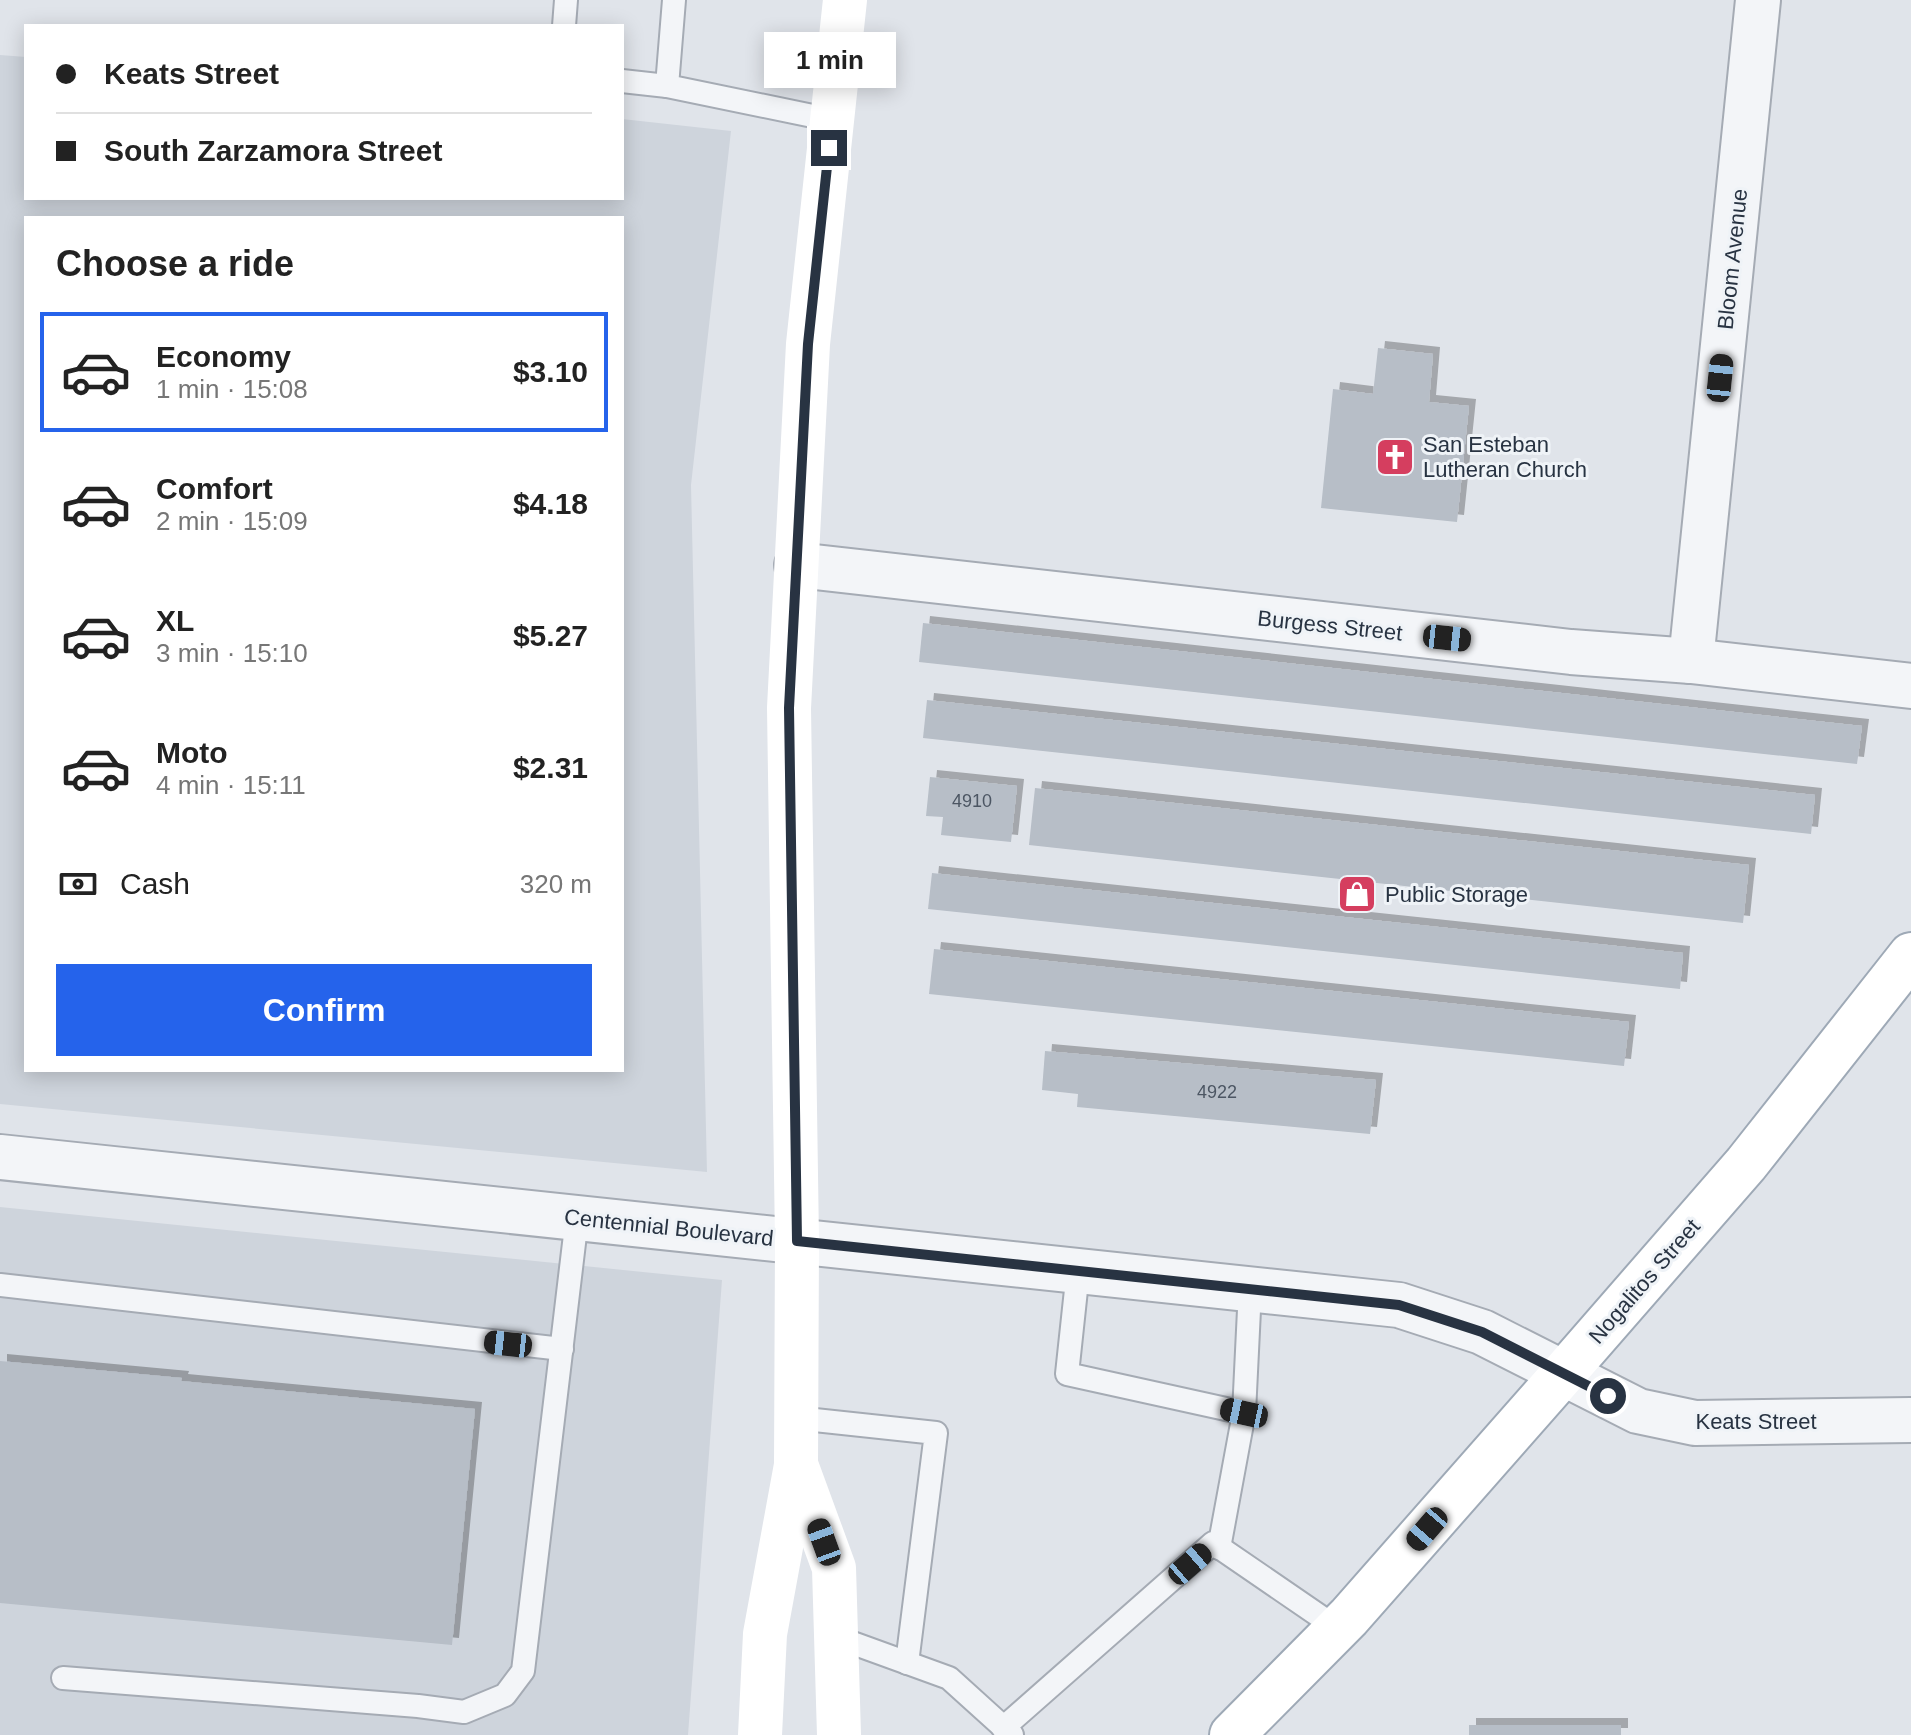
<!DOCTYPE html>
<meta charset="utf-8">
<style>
body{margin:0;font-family:Arial,sans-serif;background:#f6f6f6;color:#222;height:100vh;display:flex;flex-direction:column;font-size:30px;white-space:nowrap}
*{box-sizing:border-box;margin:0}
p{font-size:26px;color:#767676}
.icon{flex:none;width:44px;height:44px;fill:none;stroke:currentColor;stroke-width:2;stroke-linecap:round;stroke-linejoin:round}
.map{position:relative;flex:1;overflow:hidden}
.side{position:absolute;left:24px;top:216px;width:600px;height:856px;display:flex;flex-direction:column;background:#fff;border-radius:0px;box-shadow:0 4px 20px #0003}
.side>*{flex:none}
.top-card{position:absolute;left:24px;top:24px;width:600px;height:176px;border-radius:0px;box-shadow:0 4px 20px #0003;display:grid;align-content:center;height:176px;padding:0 32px;background:#fff}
.end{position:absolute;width:36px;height:36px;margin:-18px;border:10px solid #283342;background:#fff;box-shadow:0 0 0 4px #fff}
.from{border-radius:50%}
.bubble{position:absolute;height:56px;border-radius:0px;background:#fff;box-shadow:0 4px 20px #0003;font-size:26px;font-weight:800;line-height:56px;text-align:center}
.car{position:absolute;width:24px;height:48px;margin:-24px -12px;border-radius:10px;box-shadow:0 0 6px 2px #0007;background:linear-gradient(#222 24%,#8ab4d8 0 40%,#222 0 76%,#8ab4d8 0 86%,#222 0)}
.top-card b{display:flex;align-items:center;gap:28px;height:76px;font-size:30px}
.top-card b+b{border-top:2px solid #e0e0e0}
.top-card i{width:20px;height:20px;background:#222}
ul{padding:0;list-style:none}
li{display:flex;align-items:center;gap:24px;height:120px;margin:0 16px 12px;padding:0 16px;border:4px solid transparent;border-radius:0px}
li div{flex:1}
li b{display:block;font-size:30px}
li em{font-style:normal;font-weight:800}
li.current{border-color:#2563eb}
li>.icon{width:72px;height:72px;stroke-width:1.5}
h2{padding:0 32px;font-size:36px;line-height:96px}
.pay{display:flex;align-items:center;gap:20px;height:88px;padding:0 32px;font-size:30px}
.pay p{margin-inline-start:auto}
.cta{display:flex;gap:16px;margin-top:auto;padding:16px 32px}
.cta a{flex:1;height:92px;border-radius:0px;background:#2563eb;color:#fff;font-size:32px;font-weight:800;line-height:92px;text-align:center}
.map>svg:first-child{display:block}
</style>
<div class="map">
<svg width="1911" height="1735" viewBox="0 0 1911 1735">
<defs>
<filter id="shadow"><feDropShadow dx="7" dy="-7" stdDeviation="0" flood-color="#0004"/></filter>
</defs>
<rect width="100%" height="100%" fill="#e0e4ea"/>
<!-- built -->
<g fill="#ced4dc" fill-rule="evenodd">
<path d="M 0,55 L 26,57 L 26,198 L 622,198 L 622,119 L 731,131 L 691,485 L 707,1172 L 0,1104 ZM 26,218 L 622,218 L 622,1070 L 26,1070 Z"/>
<path d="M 0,1207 L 722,1280 L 688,1735 L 0,1735 Z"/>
</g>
<!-- building -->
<g fill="#b7bec7" filter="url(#shadow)">
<path d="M 1378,348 L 1433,354 L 1429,402 L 1469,406 L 1457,522 L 1321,508 L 1333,389 L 1373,394 Z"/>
<path d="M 923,623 L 1862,726 L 1857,764 L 919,662 Z"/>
<path d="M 927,700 L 1815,795 L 1811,834 L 923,738 Z"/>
<path d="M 930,777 L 1017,786 L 1011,842 L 941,835 L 943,817 L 926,816 Z"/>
<path d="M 1035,788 L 1749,865 L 1743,923 L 1029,845 Z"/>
<path d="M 932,873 L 1683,953 L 1680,989 L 928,909 Z"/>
<path d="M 934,949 L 1629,1022 L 1624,1066 L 929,994 Z"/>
<path d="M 1045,1051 L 1376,1080 L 1370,1134 L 1077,1107 L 1078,1094 L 1042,1090 Z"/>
<path d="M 0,1361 L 182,1378 L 181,1381 L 475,1409 L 452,1645 L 0,1603 Z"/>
<rect x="1469" y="1725" width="152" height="10"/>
</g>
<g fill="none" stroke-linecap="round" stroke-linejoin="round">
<defs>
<g id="lane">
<path d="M 674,0 L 667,86 L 832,120"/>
<path d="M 564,26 L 566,0"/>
<path d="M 622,81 L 667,86"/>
<path d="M 1078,1271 L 1067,1374 L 1244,1413 L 1219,1548"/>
<path d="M 0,1285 L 562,1349"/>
<path d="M 1244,1413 L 1250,1289"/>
<path d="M 796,1418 L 936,1433 L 907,1663"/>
<path d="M 836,1637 L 949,1678 L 1012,1735"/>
<path d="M 63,1678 L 418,1706 L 464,1712 L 505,1695 L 523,1671 L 577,1218"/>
<path d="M 1003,1728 L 1213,1543 L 1337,1628"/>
</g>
<g id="street">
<path d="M 797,565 L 1571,652 L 1691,661 L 1911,686"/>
<path d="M 1691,661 L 1758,0"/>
<path d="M 0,1157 L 1399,1305 L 1482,1332 L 1638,1411 L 1695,1423 L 1911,1420"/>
</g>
<path id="primary" d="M 1232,1735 L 1349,1617 L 1563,1374 L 1746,1164 L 1911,955"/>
</defs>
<!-- lane casing -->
<use href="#lane" stroke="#a5abb4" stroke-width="26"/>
<!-- street casing -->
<use href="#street" stroke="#a5abb4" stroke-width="48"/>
<!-- primary casing -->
<use href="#primary" stroke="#9ea9b6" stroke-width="48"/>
<!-- lane -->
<use href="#lane" stroke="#f3f5f8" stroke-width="22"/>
<!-- street -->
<use href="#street" stroke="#f3f5f8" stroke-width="44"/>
<!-- secondary -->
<g stroke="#fff" stroke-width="44">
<path d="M 797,1467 L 834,1568 L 839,1735"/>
<path d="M 760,1735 L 765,1634 L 796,1465 L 797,1241 L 789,708 L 808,344 L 845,0"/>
</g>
<!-- primary -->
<use href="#primary" stroke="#fff" stroke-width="44"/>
</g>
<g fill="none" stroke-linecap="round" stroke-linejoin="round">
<!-- route -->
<path stroke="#283342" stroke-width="10" d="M 829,148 L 808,344 L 789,708 L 797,1241 L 1399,1305 L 1482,1332 L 1608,1396"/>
</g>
<!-- icons -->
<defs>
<symbol id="church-square" viewBox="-11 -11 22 22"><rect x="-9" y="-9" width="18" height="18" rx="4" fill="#d53e5f" stroke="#eff3f7"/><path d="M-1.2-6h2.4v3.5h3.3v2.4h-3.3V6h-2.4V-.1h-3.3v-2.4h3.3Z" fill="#fff"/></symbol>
<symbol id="shop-square" viewBox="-11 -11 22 22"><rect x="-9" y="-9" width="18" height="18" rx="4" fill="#d53e5f" stroke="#eff3f7"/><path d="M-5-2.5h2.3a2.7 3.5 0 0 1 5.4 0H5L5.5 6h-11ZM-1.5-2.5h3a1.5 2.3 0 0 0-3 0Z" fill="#fff"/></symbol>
</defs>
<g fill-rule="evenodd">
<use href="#church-square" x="1373" y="435" width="44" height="44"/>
<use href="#shop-square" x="1335" y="872" width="44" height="44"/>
</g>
<g text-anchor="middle" stroke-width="6" stroke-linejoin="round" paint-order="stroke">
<!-- number labels -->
<g font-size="18" fill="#4c5663">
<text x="972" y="807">4910</text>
<text x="1217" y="1098">4922</text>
</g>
<!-- street labels -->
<g font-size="22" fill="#283342" stroke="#eff3f7">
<text transform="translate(1732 259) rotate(-84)" y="8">Bloom Avenue</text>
<text transform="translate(1330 625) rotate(6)" y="8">Burgess Street</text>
<text transform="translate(669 1227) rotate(6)" y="8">Centennial Boulevard</text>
<text transform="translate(1644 1281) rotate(-49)" y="8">Nogalitos Street</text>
<text x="1756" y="1429">Keats Street</text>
</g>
<!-- poi labels -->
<g font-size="22" fill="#283342" stroke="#eff3f7" text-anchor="start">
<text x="1423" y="452">San Esteban<tspan x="1423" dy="25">Lutheran Church</tspan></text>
<text x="1385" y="902">Public Storage</text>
</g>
</g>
</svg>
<i class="end from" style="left:1608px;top:1396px"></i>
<i class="end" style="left:829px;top:148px"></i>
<div class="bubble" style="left:764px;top:32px;width:132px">1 min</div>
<i class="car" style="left:1720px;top:378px;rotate:6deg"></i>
<i class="car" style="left:1447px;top:638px;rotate:96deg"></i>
<i class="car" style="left:508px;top:1344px;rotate:276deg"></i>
<i class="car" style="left:1244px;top:1413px;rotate:282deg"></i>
<i class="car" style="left:1427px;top:1529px;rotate:221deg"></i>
<i class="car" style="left:824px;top:1542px;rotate:340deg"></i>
<i class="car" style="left:1190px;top:1564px;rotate:49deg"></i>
<div class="top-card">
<b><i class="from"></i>Keats Street</b>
<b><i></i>South Zarzamora Street</b>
</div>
<section class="side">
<h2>Choose a ride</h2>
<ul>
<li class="current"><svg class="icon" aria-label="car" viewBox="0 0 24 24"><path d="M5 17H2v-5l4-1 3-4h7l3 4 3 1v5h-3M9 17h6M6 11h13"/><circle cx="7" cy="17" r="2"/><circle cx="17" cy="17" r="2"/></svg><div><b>Economy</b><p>1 min · 15:08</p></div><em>$3.10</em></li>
<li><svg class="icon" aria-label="car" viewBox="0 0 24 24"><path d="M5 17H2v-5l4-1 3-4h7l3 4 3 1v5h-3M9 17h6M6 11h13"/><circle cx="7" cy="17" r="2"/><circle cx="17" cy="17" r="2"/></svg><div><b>Comfort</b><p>2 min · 15:09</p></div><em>$4.18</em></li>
<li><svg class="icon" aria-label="car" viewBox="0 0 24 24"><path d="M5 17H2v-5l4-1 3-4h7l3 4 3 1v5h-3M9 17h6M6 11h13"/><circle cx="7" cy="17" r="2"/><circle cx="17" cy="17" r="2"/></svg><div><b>XL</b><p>3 min · 15:10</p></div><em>$5.27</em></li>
<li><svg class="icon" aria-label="car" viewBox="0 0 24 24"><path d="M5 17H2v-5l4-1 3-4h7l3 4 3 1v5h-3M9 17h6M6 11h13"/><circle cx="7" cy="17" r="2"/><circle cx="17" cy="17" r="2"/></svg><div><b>Moto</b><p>4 min · 15:11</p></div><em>$2.31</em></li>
</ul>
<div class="pay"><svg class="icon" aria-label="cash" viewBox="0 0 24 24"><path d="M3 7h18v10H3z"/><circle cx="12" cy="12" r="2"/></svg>Cash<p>320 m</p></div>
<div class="cta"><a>Confirm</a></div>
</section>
</div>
